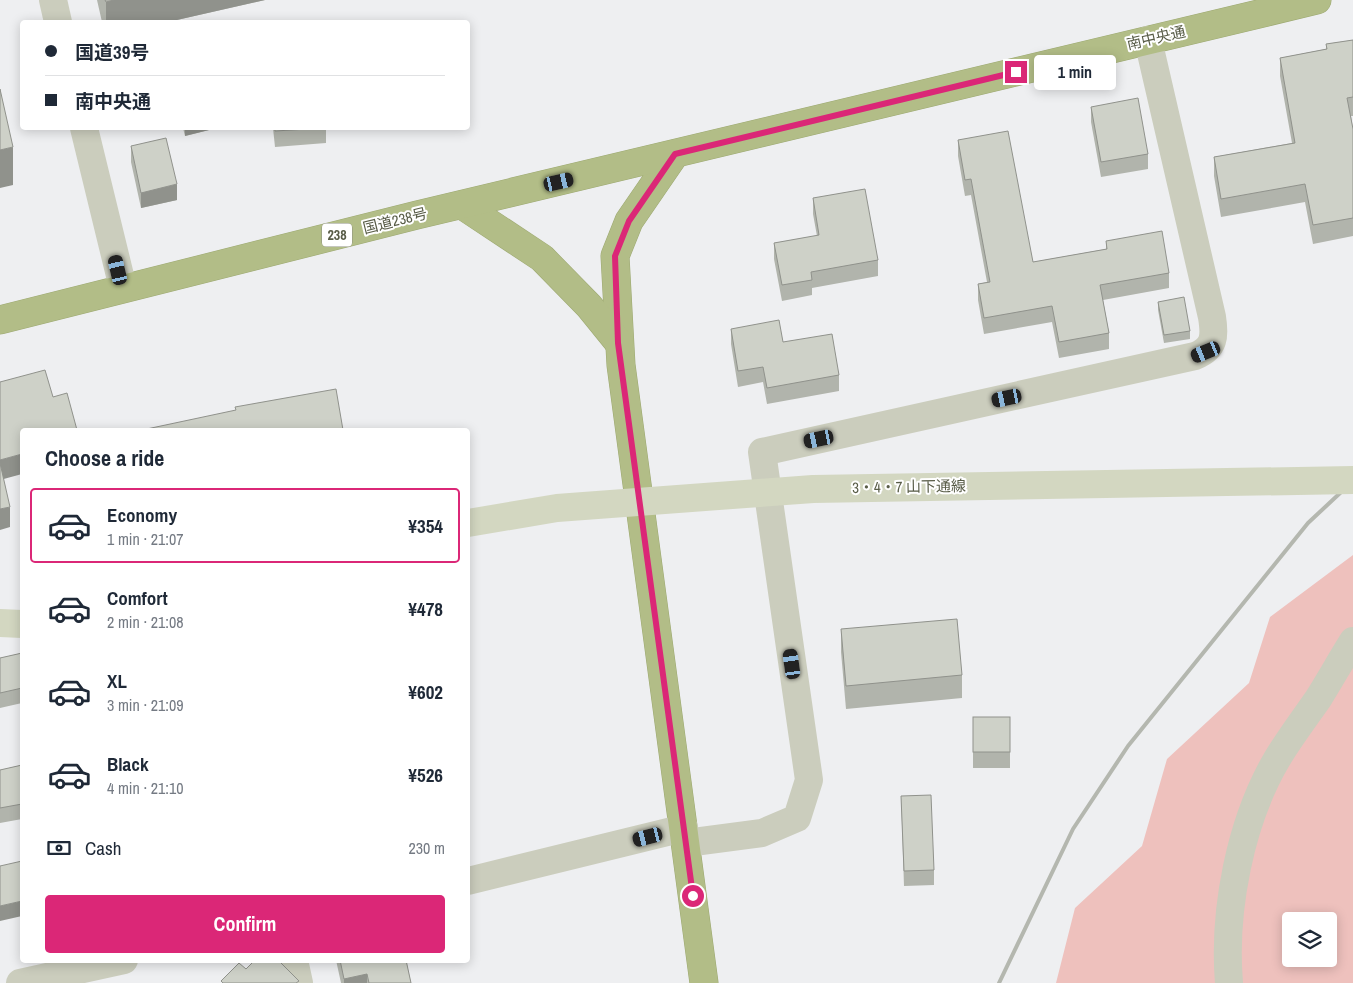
<!DOCTYPE html>
<meta charset="utf-8">
<style>
body{margin:0;font-family:"Archivo Narrow","Noto Sans JP",sans-serif;background:#f2f2f3;color:#1f2937;height:100vh;display:flex;flex-direction:column;font-size:19px;white-space:nowrap}
*{box-sizing:border-box;margin:0}
p{font-size:16px;color:#747a83}
.icon{flex:none;width:28px;height:28px;fill:none;stroke:currentColor;stroke-width:2;stroke-linecap:round;stroke-linejoin:round}
.map{position:relative;flex:1;overflow:hidden}
.panel{position:absolute;left:20px;top:428px;width:450px;height:535px;display:flex;flex-direction:column;background:#fff;border-radius:5px;box-shadow:0 2px 12px #0003}
.panel>*{flex:none}
.hud{position:absolute;left:20px;top:20px;width:450px;height:110px;border-radius:5px;box-shadow:0 2px 12px #0003;display:grid;align-content:center;height:110px;padding:0 25px;background:#fff}
.controls{position:absolute;left:1282px;top:912px;display:grid;gap:10px}
.controls a{display:grid;place-items:center;width:55px;height:55px;border-radius:5px;background:#fff;box-shadow:0 2px 12px #0003;font-size:25px}
.end{position:absolute;width:22px;height:22px;margin:-11px;border:6px solid #db2777;background:#fff;box-shadow:0 0 0 2px #fff}
.from{border-radius:50%}
.bubble{position:absolute;height:35px;border-radius:5px;background:#fff;box-shadow:0 2px 12px #0003;font-size:16px;font-weight:700;line-height:35px;text-align:center}
.car{position:absolute;width:15px;height:30px;margin:-15px -8px;border-radius:6px;box-shadow:0 0 4px 1px #0007;background:linear-gradient(#222 24%,#8ab4d8 0 40%,#222 0 76%,#8ab4d8 0 86%,#222 0)}
.hud b{display:flex;align-items:center;gap:18px;height:48px;font-size:19px}
.hud b+b{border-top:1px solid #e0e1e3}
.hud i{width:12px;height:12px;background:#1f2937}
ul{padding:0;list-style:none}
li{display:flex;align-items:center;gap:15px;height:75px;margin:0 10px 8px;padding:0 15px;border:2px solid transparent;border-radius:5px}
li div{flex:1}
li b{display:block;font-size:19px}
li em{font-style:normal;font-weight:700}
li.active{border-color:#db2777}
li>.icon{width:45px;height:45px;stroke-width:1.5}
h2{padding:0 25px;font-size:22px;line-height:60px}
.pay{display:flex;align-items:center;gap:12px;height:55px;padding:0 25px;font-size:19px}
.pay p{margin-inline-start:auto}
.primary-button{display:flex;gap:10px;margin-top:auto;padding:10px 25px}
.primary-button a{flex:1;height:58px;border-radius:5px;background:#db2777;color:#fff;font-size:20px;font-weight:700;line-height:58px;text-align:center}
.map>svg:first-child{display:block}
</style>
<div class="map">
<svg width="1353" height="983" viewBox="0 0 1353 983">
<rect width="100%" height="100%" fill="#eeeff1"/>
<!-- green -->
<path fill="#eec1bd" fill-rule="evenodd" d="M 1353,555 L 1353,983 L 1056,983 L 1075,908 L 1142,846 L 1167,759 L 1249,683 L 1270,617 ZM 1291,921 L 1329,921 L 1329,959 L 1291,959 Z"/>
<g fill="none" stroke-linecap="round" stroke-linejoin="round">
<defs>
<g id="highway">
<path d="M 675,154 L 629,221 L 615,256 L 621,365 L 704,983"/>
<path d="M 462,205 L 542,258 L 589,306 L 619,343"/>
<path d="M 0,320 L 417,215 L 1317,0"/>
</g>
</defs>
<!-- highway casing -->
<use href="#highway" stroke="#9da972" stroke-width="29"/>
<!-- street -->
<g stroke="#cbcdbd" stroke-width="28">
<path d="M 53,0 L 58,22"/>
<path d="M 84,128 L 123,288"/>
<path d="M 686,843 L 762,833 L 797,818 L 809,780 L 762,452 L 1195,356 C 1215,348 1215,336 1212,317 L 1148,40"/>
<path d="M 468,881 L 684,828"/>
<path d="M 294,960 L 299,983"/>
<path d="M 20,983 L 124,960"/>
<path d="M 1229,983 C 1223,911 1240,822 1277,759 C 1289,739 1304,719 1318,699 C 1330,680 1341,660 1353,641"/>
</g>
<!-- secondary -->
<path stroke="#d3d7c1" stroke-width="28" d="M 0,623 L 22,624"/>
<!-- highway -->
<use href="#highway" stroke="#b2bd87" stroke-width="28"/>
<!-- rail -->
<path stroke="#b4b7af" stroke-width="4" d="M 999,983 L 1073,829 L 1128,746 L 1308,523 L 1353,481"/>
<!-- secondary-bridge -->
<path stroke="#d3d7c1" stroke-width="28" d="M 468,523 L 557,508 L 813,489 L 1353,480"/>
</g>
<!-- wall -->
<g fill="#b1b4ac">
<path d="M 97,0 L 265,0 L 168,22 L 102,22 Z"/>
<path d="M 1353,40 L 1353,116 L 1351,116 L 1353,129 L 1353,236 L 1313,244 L 1305,202 L 1221,217 L 1214,176 L 1214,157 L 1292,143 L 1280,76 L 1280,58 L 1326,49 L 1326,44 Z"/>
<path d="M 1091,107 L 1148,154 L 1148,169 L 1101,177 L 1091,122 Z"/>
<path d="M 183,128 L 217,128 L 185,136 Z"/>
<path d="M 273,128 L 326,128 L 326,143 L 275,147 Z"/>
<path d="M 958,140 L 1033,262 L 1106,249 L 1106,241 L 1169,273 L 1169,288 L 1103,300 L 1109,333 L 1109,349 L 1059,358 L 1052,322 L 984,334 L 978,300 L 978,284 L 987,282 L 971,195 L 965,196 L 958,156 Z"/>
<path d="M 131,146 L 177,200 L 141,208 L 131,162 Z"/>
<path d="M 813,198 L 878,260 L 878,276 L 812,288 L 812,295 L 782,301 L 774,259 L 774,243 L 817,236 L 813,214 Z"/>
<path d="M 1158,302 L 1190,331 L 1190,339 L 1164,343 L 1158,310 Z"/>
<path d="M 731,329 L 783,342 L 839,375 L 839,391 L 767,404 L 763,382 L 738,387 L 731,344 Z"/>
<path d="M 841,629 L 962,675 L 962,698 L 846,709 L 841,652 Z"/>
<path d="M 22,653 L 22,703 L 0,708 L 0,658 Z"/>
<rect x="973" y="717" width="37" height="51"/>
<path d="M 22,765 L 22,819 L 0,823 L 0,770 Z"/>
<path d="M 901,796 L 934,870 L 934,885 L 904,886 Z"/>
<path d="M 336,960 L 406,960 L 411,983 L 341,983 Z"/>
</g>
<!-- shaded-wall -->
<g fill="#90928c">
<path d="M 114,0 L 265,0 L 168,22 L 106,22 L 106,2 Z"/>
<path d="M 185,128 L 217,128 L 185,136 Z"/>
<path d="M 13,147 L 13,185 L 0,188 L 0,150 Z"/>
<path d="M 177,184 L 177,200 L 141,208 L 141,193 Z"/>
<path d="M 22,454 L 22,474 L 0,480 L 0,460 Z"/>
<path d="M 10,507 L 10,527 L 0,530 L 0,509 Z"/>
<path d="M 22,901 L 22,916 L 0,921 L 0,906 Z"/>
<path d="M 367,974 L 367,983 L 344,983 L 344,979 Z"/>
</g>
<!-- building -->
<g fill="#ced1c8" stroke="#90928c">
<path d="M 105,0 L 114,0 L 106,2 Z"/>
<path d="M 1353,40 L 1353,97 L 1347,98 L 1353,129 L 1353,218 L 1313,225 L 1305,184 L 1221,199 L 1214,157 L 1295,143 L 1280,58 L 1327,49 L 1326,44 Z"/>
<path d="M 0,89 L 13,147 L 0,150 Z"/>
<path d="M 1138,98 L 1148,154 L 1101,162 L 1091,107 Z"/>
<path d="M 275,128 L 324,128 L 275,131 Z"/>
<path d="M 1008,131 L 1033,262 L 1107,249 L 1106,241 L 1162,231 L 1169,273 L 1100,285 L 1109,333 L 1059,342 L 1052,306 L 984,318 L 978,284 L 990,282 L 971,179 L 965,180 L 958,140 Z"/>
<path d="M 166,138 L 177,184 L 141,193 L 131,146 Z"/>
<path d="M 865,189 L 878,260 L 811,272 L 812,280 L 782,285 L 774,243 L 819,235 L 813,198 Z"/>
<path d="M 1184,297 L 1190,331 L 1164,335 L 1158,302 Z"/>
<path d="M 779,320 L 783,342 L 832,334 L 839,375 L 767,388 L 763,367 L 738,371 L 731,329 Z"/>
<path d="M 45,370 L 53,397 L 67,393 L 77,430 L 22,430 L 22,454 L 0,460 L 0,382 Z"/>
<path d="M 336,389 L 343,430 L 142,430 L 236,410 L 235,407 Z"/>
<path d="M 0,463 L 10,507 L 0,509 Z"/>
<path d="M 957,619 L 962,675 L 846,686 L 841,629 Z"/>
<path d="M 22,653 L 22,688 L 0,693 L 0,658 Z"/>
<rect x="973" y="717" width="37" height="35"/>
<path d="M 22,765 L 22,804 L 0,808 L 0,770 Z"/>
<path d="M 931,795 L 934,870 L 904,871 L 901,796 Z"/>
<path d="M 22,861 L 22,901 L 0,906 L 0,866 Z"/>
<path d="M 255,960 L 278,960 L 299,981 L 296,983 L 223,983 L 221,981 L 239,963 L 246,969 Z"/>
<path d="M 340,960 L 406,960 L 411,983 L 369,983 L 367,974 L 344,979 Z"/>
</g>
<g fill="none" stroke-linecap="round" stroke-linejoin="round">
<!-- route -->
<path stroke="#db2777" stroke-width="6" d="M 693,896 L 618,343 L 615,256 L 629,221 L 675,154 L 1016,72"/>
</g>
<g text-anchor="middle" stroke-width="4" stroke-linejoin="round" paint-order="stroke">
<!-- shield labels -->
<rect fill="#fff" stroke="#8a8d7e" stroke-width="1" x="322" y="223.5" width="30" height="23" rx="4"/>
<g font-size="14" font-weight="bold" fill="#585c47">
<text x="337" y="240">238</text>
</g>
<!-- street labels -->
<g font-size="15" fill="#585c47" stroke="#fff">
<text transform="translate(1156 38) rotate(-13)" y="5">南中央通</text>
<text transform="translate(395 221) rotate(-14)" y="5">国道238号</text>
<text transform="translate(909 487) rotate(-1)" y="5">3・4・7 山下通線</text>
</g>
</g>
</svg>
<div class="controls">
<a><svg class="icon" aria-label="layers" viewBox="0 0 24 24"><path d="M12 4l9 5-9 5-9-5zM3 14l9 5 9-5"/></svg></a>
</div>
<i class="end from" style="left:693px;top:896px"></i>
<i class="end" style="left:1016px;top:72px"></i>
<div class="bubble" style="left:1034px;top:55px;width:82px">1 min</div>
<i class="car" style="left:559px;top:182px;rotate:77deg"></i>
<i class="car" style="left:118px;top:270px;rotate:347deg"></i>
<i class="car" style="left:1206px;top:352px;rotate:248deg"></i>
<i class="car" style="left:1007px;top:398px;rotate:258deg"></i>
<i class="car" style="left:819px;top:439px;rotate:258deg"></i>
<i class="car" style="left:792px;top:664px;rotate:352deg"></i>
<i class="car" style="left:648px;top:837px;rotate:256deg"></i>
<div class="hud">
<b><i class="from"></i>国道39号</b>
<b><i></i>南中央通</b>
</div>
<section class="panel">
<h2>Choose a ride</h2>
<ul>
<li class="active"><svg class="icon" aria-label="car" viewBox="0 0 24 24"><path d="M5 17H2v-5l4-1 3-4h7l3 4 3 1v5h-3M9 17h6M6 11h13"/><circle cx="7" cy="17" r="2"/><circle cx="17" cy="17" r="2"/></svg><div><b>Economy</b><p>1 min · 21:07</p></div><em>¥354</em></li>
<li><svg class="icon" aria-label="car" viewBox="0 0 24 24"><path d="M5 17H2v-5l4-1 3-4h7l3 4 3 1v5h-3M9 17h6M6 11h13"/><circle cx="7" cy="17" r="2"/><circle cx="17" cy="17" r="2"/></svg><div><b>Comfort</b><p>2 min · 21:08</p></div><em>¥478</em></li>
<li><svg class="icon" aria-label="car" viewBox="0 0 24 24"><path d="M5 17H2v-5l4-1 3-4h7l3 4 3 1v5h-3M9 17h6M6 11h13"/><circle cx="7" cy="17" r="2"/><circle cx="17" cy="17" r="2"/></svg><div><b>XL</b><p>3 min · 21:09</p></div><em>¥602</em></li>
<li><svg class="icon" aria-label="car" viewBox="0 0 24 24"><path d="M5 17H2v-5l4-1 3-4h7l3 4 3 1v5h-3M9 17h6M6 11h13"/><circle cx="7" cy="17" r="2"/><circle cx="17" cy="17" r="2"/></svg><div><b>Black</b><p>4 min · 21:10</p></div><em>¥526</em></li>
</ul>
<div class="pay"><svg class="icon" aria-label="cash" viewBox="0 0 24 24"><path d="M3 7h18v10H3z"/><circle cx="12" cy="12" r="2"/></svg>Cash<p>230 m</p></div>
<div class="primary-button"><a>Confirm</a></div>
</section>
</div>
